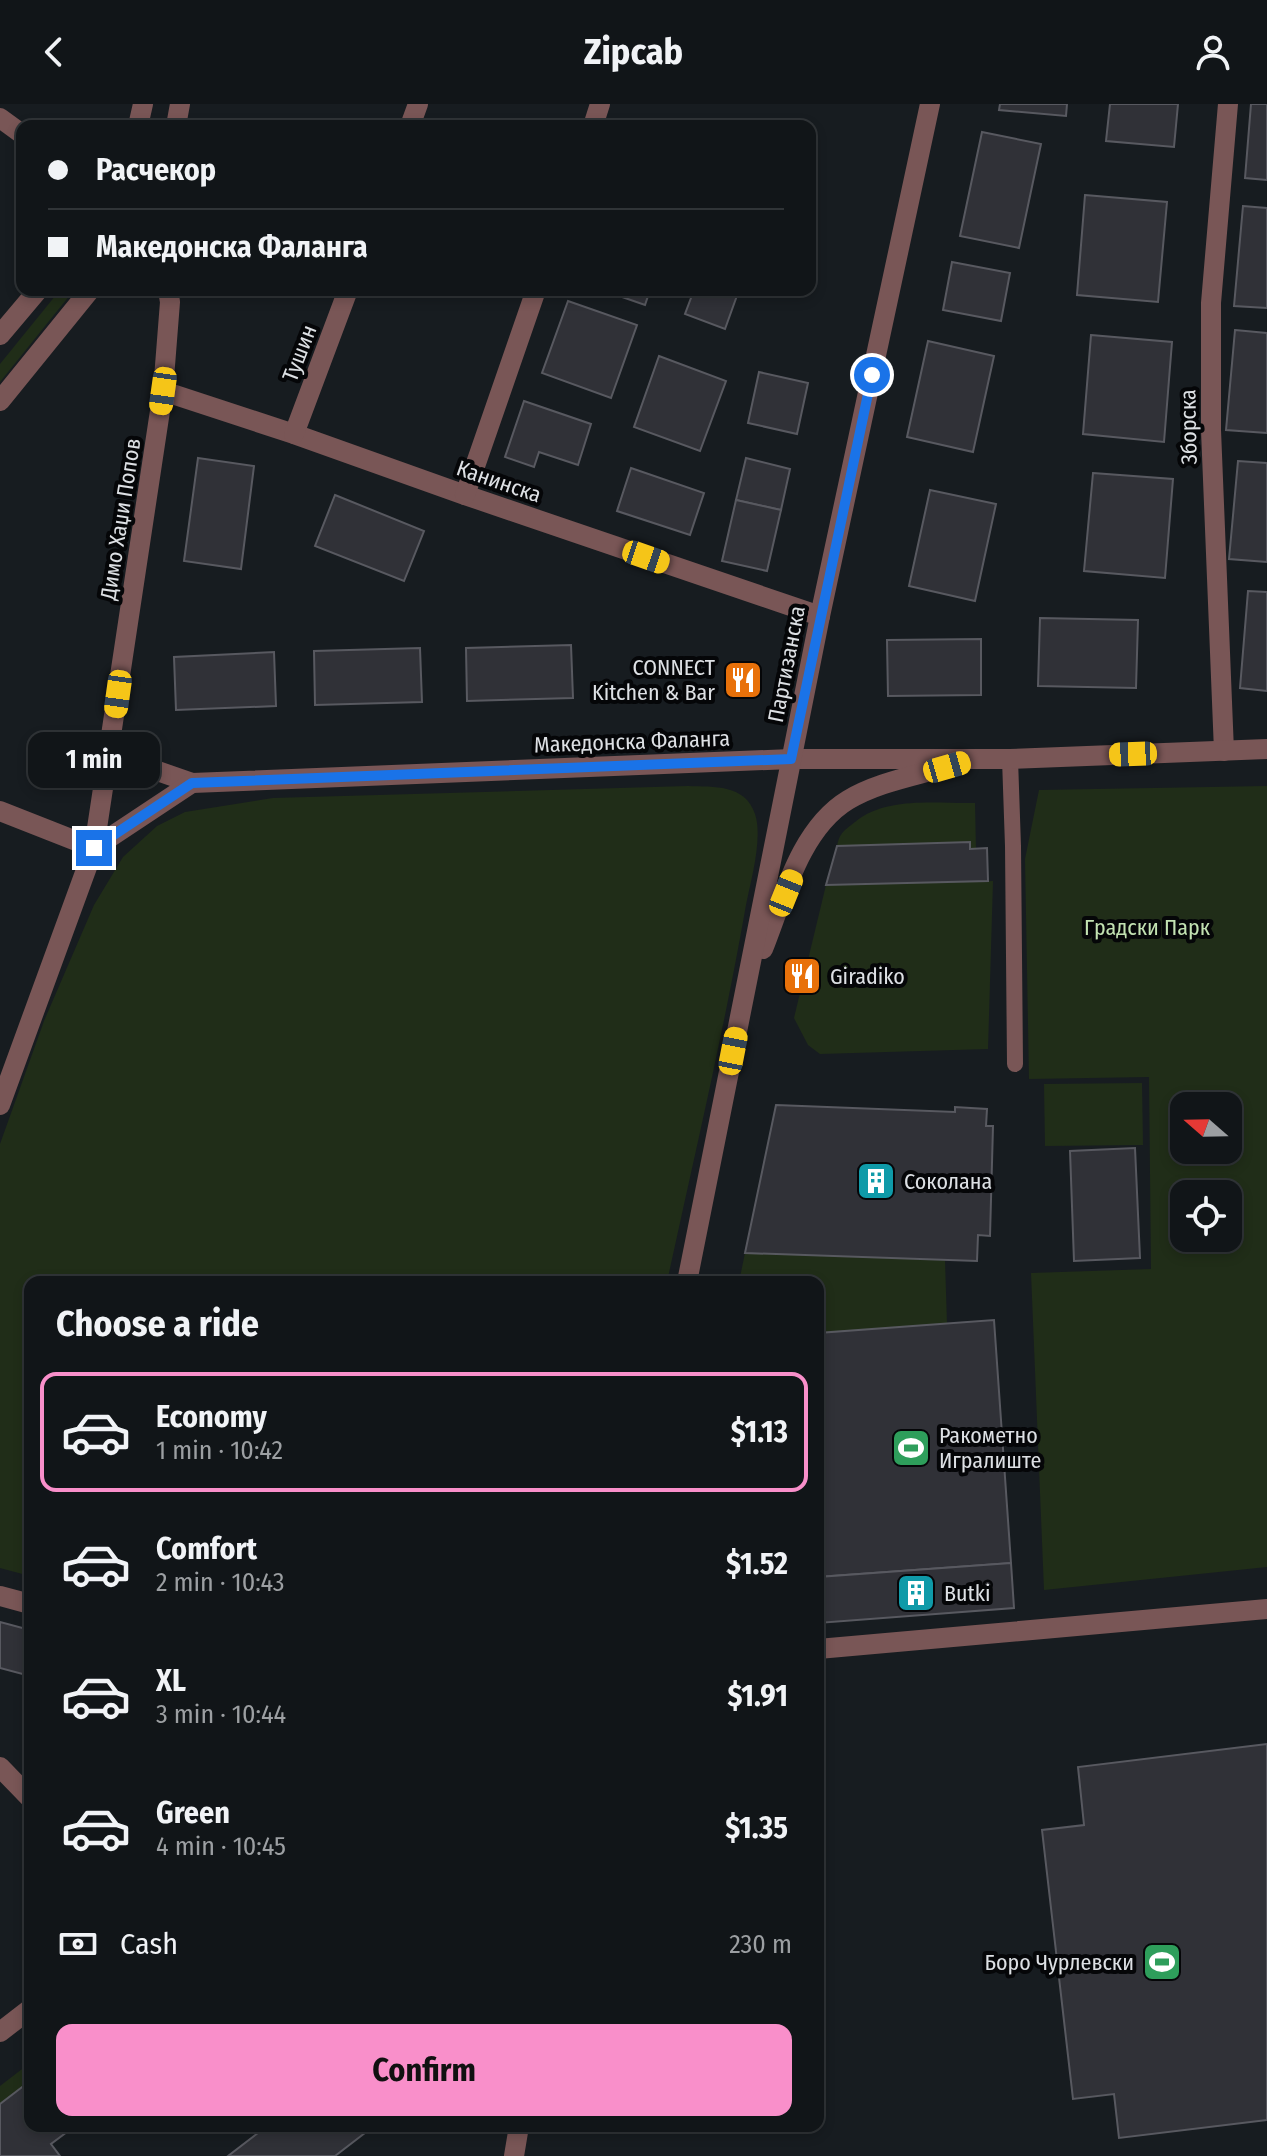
<!DOCTYPE html>
<meta charset="utf-8">
<style>
body{margin:0;font-family:"Fira Sans Condensed",sans-serif;background:#1a1e21;color:#f1f3f6;height:100vh;display:flex;flex-direction:column;font-size:30px;white-space:nowrap}
*{box-sizing:border-box;margin:0}
p{font-size:26px;color:#9c9fa2}
.icon{flex:none;width:44px;height:44px;fill:none;stroke:currentColor;stroke-width:2;stroke-linecap:round;stroke-linejoin:round}
.map{position:relative;flex:1;overflow:hidden}
.drawer{position:absolute;left:24px;top:1172px;width:800px;height:856px;display:flex;flex-direction:column;background:#111518;border-radius:16px;box-shadow:0 4px 12px #0003,0 0 0 2px #303437}
.drawer>*{flex:none}
.banner{position:absolute;left:16px;top:16px;width:800px;height:176px;border-radius:16px;box-shadow:0 4px 12px #0003,0 0 0 2px #303437;display:grid;align-content:center;height:176px;padding:0 32px;background:#111518}
.needle{width:52px;rotate:290deg}
.tools{position:absolute;left:1170px;top:988px;display:grid;gap:16px}
.tools a{display:grid;place-items:center;width:72px;height:72px;border-radius:16px;background:#111518;box-shadow:0 4px 12px #0003,0 0 0 2px #303437;font-size:40px}
.end{position:absolute;width:36px;height:36px;margin:-18px;border:10px solid #1a73e8;background:#fff;box-shadow:0 0 0 4px #fff}
.from{border-radius:50%}
.bubble{position:absolute;height:56px;border-radius:16px;background:#111518;box-shadow:0 4px 12px #0003,0 0 0 2px #303437;font-size:26px;font-weight:700;line-height:56px;text-align:center}
.car{position:absolute;width:24px;height:48px;margin:-24px -12px;border-radius:10px;box-shadow:0 0 6px 2px #0007;background:linear-gradient(#f5c518 24%,#345 0 40%,#f5c518 0 76%,#345 0 86%,#f5c518 0)}
.banner b{display:flex;align-items:center;gap:28px;height:76px;font-size:30px}
.banner b+b{border-top:2px solid #303437}
.banner i{width:20px;height:20px;background:#f1f3f6}
ul{padding:0;list-style:none}
li{display:flex;align-items:center;gap:24px;height:120px;margin:0 16px 12px;padding:0 16px;border:4px solid transparent;border-radius:16px}
li div{flex:1}
li b{display:block;font-size:30px}
li em{font-style:normal;font-weight:700}
li.selected{border-color:#f98fca}
li>.icon{width:72px;height:72px;stroke-width:1.5}
h2{padding:0 32px;font-size:36px;line-height:96px}
.pay{display:flex;align-items:center;gap:20px;height:88px;padding:0 32px;font-size:30px}
.pay p{margin-inline-start:auto}
.cta{display:flex;gap:16px;margin-top:auto;padding:16px 32px}
.cta a{flex:1;height:92px;border-radius:16px;background:#f98fca;color:#111;font-size:32px;font-weight:700;line-height:92px;text-align:center}
header{display:flex;justify-content:space-between;align-items:center;height:104px;padding:0 32px;background:#111518;font-size:36px;font-weight:700}
.map>svg:first-child{display:block}
</style>
<header><svg class="icon" aria-label="back" viewBox="0 0 24 24"><path d="M15 5l-7 7 7 7"/></svg>Zipcab<svg class="icon" aria-label="person" viewBox="0 0 24 24"><circle cx="12" cy="8" r="4"/><path d="M4 21q1-7 8-7t8 7"/></svg></header>
<div class="map">
<svg width="1267" height="2052" viewBox="0 0 1267 2052">
<rect width="100%" height="100%" fill="#171c20"/>
<!-- green -->
<g fill="#202d18" fill-rule="evenodd">
<path d="M 60,186 L 74,186 L 0,278 L 0,260 Z"/>
<path d="M 688,682 C 714,683 745,680 755,710 C 763,734 751,776 746,801 C 724,927 694,1053 667,1178 L 30,1178 L 30,1472 L 0,1464 L 0,1040 L 44,917 L 94,801 L 123,753 L 157,722 L 185,708 L 273,694 Z"/>
<path d="M 1267,682 L 1267,1463 L 1044,1486 L 1031,1169 L 1151,1165 L 1149,973 L 1029,975 L 1025,755 L 1039,686 ZM 1184,1002 L 1228,1002 L 1228,1046 L 1184,1046 ZM 1184,1090 L 1228,1090 L 1228,1134 L 1184,1134 Z"/>
<path d="M 975,699 L 976,745 L 970,745 L 969,738 L 837,742 C 840,728 844,727 855,718 C 887,692 936,700 975,699 Z"/>
<path d="M 993,777 L 988,945 L 820,950 L 808,941 L 794,914 L 826,781 Z"/>
<path d="M 1142,979 L 1143,1041 L 1045,1042 L 1044,980 Z"/>
<path d="M 745,1149 L 945,1156 L 947,1220 L 818,1229 L 818,1178 L 739,1178 Z"/>
<path d="M 30,1959 L 30,1977 L 0,2000 L 0,1982 Z"/>
</g>
<!-- building -->
<g fill="#303137" stroke="#585960" stroke-width="2">
<path d="M 1000,0 L 1067,0 L 1066,12 L 999,6 Z"/>
<path d="M 1110,0 L 1178,0 L 1174,43 L 1106,37 Z"/>
<path d="M 1251,0 L 1267,0 L 1267,76 L 1245,74 Z"/>
<path d="M 982,28 L 1041,40 L 1019,144 L 960,132 Z"/>
<path d="M 1085,91 L 1167,98 L 1158,198 L 1077,191 Z"/>
<path d="M 1243,102 L 1267,104 L 1267,204 L 1234,202 Z"/>
<path d="M 952,158 L 1010,169 L 1001,217 L 943,206 Z"/>
<path d="M 602,186 L 650,186 L 645,201 Z"/>
<path d="M 694,186 L 739,186 L 725,225 L 685,210 Z"/>
<path d="M 568,197 L 637,221 L 611,294 L 542,269 Z"/>
<path d="M 1235,226 L 1267,229 L 1267,329 L 1226,326 Z"/>
<path d="M 1091,231 L 1172,238 L 1164,338 L 1083,330 Z"/>
<path d="M 928,237 L 994,252 L 973,348 L 907,333 Z"/>
<path d="M 659,252 L 726,277 L 700,347 L 634,323 Z"/>
<path d="M 759,268 L 808,279 L 797,330 L 748,319 Z"/>
<path d="M 524,297 L 591,320 L 578,361 L 539,348 L 534,363 L 505,353 Z"/>
<path d="M 198,354 L 254,362 L 241,465 L 184,457 Z"/>
<path d="M 746,354 L 790,365 L 781,406 L 736,396 Z"/>
<path d="M 1238,357 L 1267,359 L 1267,458 L 1229,455 Z"/>
<path d="M 631,364 L 704,389 L 690,431 L 617,407 Z"/>
<path d="M 1093,369 L 1173,375 L 1165,474 L 1084,467 Z"/>
<path d="M 930,386 L 996,400 L 975,497 L 909,482 Z"/>
<path d="M 335,391 L 424,427 L 404,477 L 315,442 Z"/>
<path d="M 736,396 L 781,406 L 767,467 L 722,457 Z"/>
<path d="M 1248,487 L 1267,488 L 1267,587 L 1240,584 Z"/>
<path d="M 1040,514 L 1138,516 L 1136,584 L 1038,582 Z"/>
<path d="M 981,535 L 981,591 L 888,592 L 887,536 Z"/>
<path d="M 571,541 L 573,594 L 467,597 L 466,544 Z"/>
<path d="M 420,544 L 422,598 L 315,601 L 314,547 Z"/>
<path d="M 274,548 L 276,602 L 176,606 L 174,553 Z"/>
<path d="M 970,738 L 970,745 L 987,744 L 988,777 L 826,781 L 837,742 Z"/>
<path d="M 776,1001 L 955,1008 L 955,1003 L 987,1005 L 986,1022 L 993,1022 L 990,1132 L 978,1131 L 977,1157 L 745,1149 Z"/>
<path d="M 1135,1044 L 1140,1154 L 1074,1157 L 1070,1047 Z"/>
<path d="M 994,1216 L 1011,1459 L 818,1473 L 818,1229 Z"/>
<path d="M 1011,1459 L 1014,1504 L 818,1519 L 818,1473 Z"/>
<path d="M 0,1518 L 30,1526 L 30,1572 L 0,1564 Z"/>
<path d="M 1267,1640 L 1267,2016 L 1119,2034 L 1114,1990 L 1073,1995 L 1042,1726 L 1084,1721 L 1078,1663 Z"/>
<path d="M 30,1977 L 30,2022 L 75,2022 L 51,2040 L 60,2052 L 0,2052 L 0,2000 Z"/>
<path d="M 267,2022 L 374,2022 L 335,2052 L 228,2052 Z"/>
</g>
<g fill="none" stroke-linecap="round" stroke-linejoin="round">
<!-- service -->
<path stroke="#795656" stroke-width="16" d="M 1010,655 L 1013,742 L 1015,960"/>
<!-- pedestrian -->
<g stroke="#795656" stroke-width="20">
<path d="M 0,1492 L 30,1500"/>
<path d="M 818,1545 L 1267,1505"/>
</g>
<!-- minor -->
<g stroke="#795656" stroke-width="20">
<path d="M 0,14 L 22,30"/>
<path d="M 410,22 L 418,0"/>
<path d="M 593,22 L 600,0"/>
<path d="M 163,287 L 294,330 L 465,391 L 820,512"/>
<path d="M 294,330 L 348,186"/>
<path d="M 465,391 L 536,186"/>
<path d="M 1224,647 L 1211,326 L 1211,199 L 1228,0"/>
<path d="M 109,650 L 192,679 L 791,655"/>
<path d="M 0,707 L 94,744 L 192,679"/>
<path d="M 0,1001 L 94,744 L 163,287 L 170,198 L 168,186"/>
<path d="M 0,1663 L 30,1694"/>
</g>
<!-- tertiary -->
<g stroke="#795656" stroke-width="20">
<path d="M 138,22 L 143,0"/>
<path d="M 176,22 L 180,0"/>
<path d="M 0,231 L 38,186"/>
<path d="M 0,297 L 90,186"/>
<path d="M 791,655 L 1010,655 L 1267,645"/>
<path d="M 763,845 C 783,795 800,725 848,696 C 878,678 915,672 948,662"/>
<path d="M 687,1178 L 820,512 L 930,0"/>
<path d="M 0,1928 L 30,1905"/>
<path d="M 514,2052 L 519,2022"/>
</g>
</g>
<g fill="none" stroke-linecap="round" stroke-linejoin="round">
<!-- route -->
<path stroke="#1a73e8" stroke-width="10" d="M 94,744 L 192,679 L 791,655 L 872,271"/>
</g>
<!-- icons -->
<defs>
<symbol id="restaurant-square" viewBox="-11 -11 22 22"><rect x="-9" y="-9" width="18" height="18" rx="4" fill="#e8710a" stroke="#050608"/><path d="M-5-6h1v4h1v-4h1v4h1v-4h1v5L-1.5 .5V6h-2V.5L-5-1ZM5-6V6H3V1.5H1.5Q1.5-4 5-6Z" fill="#fff"/></symbol>
<symbol id="building-square" viewBox="-11 -11 22 22"><rect x="-9" y="-9" width="18" height="18" rx="4" fill="#0f9aa8" stroke="#050608"/><path d="M-4-6H4V6H1V3H-1V6H-4ZM-2.5-4.3h1.7v1.8h-1.7ZM.8-4.3h1.7v1.8H.8ZM-2.5-1h1.7V.8h-1.7ZM.8-1h1.7V.8H.8Z" fill="#fff"/></symbol>
<symbol id="stadium-square" viewBox="-11 -11 22 22"><rect x="-9" y="-9" width="18" height="18" rx="4" fill="#2e9e5b" stroke="#050608"/><path d="M0-5a6.5 5 0 1 0 0 10a6.5 5 0 1 0 0-10ZM-3.5-1.8h7v3.6h-7Z" fill="#fff"/></symbol>
</defs>
<g fill-rule="evenodd">
<use href="#restaurant-square" x="721" y="554" width="44" height="44"/>
<use href="#restaurant-square" x="780" y="850" width="44" height="44"/>
<use href="#building-square" x="854" y="1055" width="44" height="44"/>
<use href="#stadium-square" x="889" y="1322" width="44" height="44"/>
<use href="#building-square" x="894" y="1467" width="44" height="44"/>
<use href="#stadium-square" x="1140" y="1836" width="44" height="44"/>
</g>
<g text-anchor="middle" stroke-width="8" stroke-linejoin="round" paint-order="stroke">
<!-- street labels -->
<g font-size="22" fill="#dde0e4" stroke="#050608">
<text transform="translate(299 249) rotate(-69)" y="8">Тушин</text>
<text transform="translate(1188 323) rotate(-91)" y="8">Зборска</text>
<text transform="translate(499 377) rotate(19)" y="8">Канинска</text>
<text transform="translate(120 415) rotate(-81)" y="8">Димо Хаџи Попов</text>
<text transform="translate(786 560) rotate(-79)" y="8">Партизанска</text>
<text transform="translate(632 637) rotate(-2)" y="8">Македонска Фаланга</text>
</g>
<!-- poi labels -->
<g font-size="22" fill="#dde0e4" stroke="#050608" text-anchor="start">
<text x="715" y="571" text-anchor="end">CONNECT<tspan x="715" dy="25">Kitchen &amp; Bar</tspan></text>
<text x="830" y="880">Giradiko</text>
<text x="904" y="1085">Соколана</text>
<text x="939" y="1339">Ракометно<tspan x="939" dy="25">Игралиште</tspan></text>
<text x="944" y="1497">Butki</text>
<text x="1134" y="1866" text-anchor="end">Боро Чурлевски</text>
</g>
<!-- park labels -->
<g font-size="22" fill="#c2e2b2" stroke="#050608">
<text x="1147" y="831">Градски Парк</text>
</g>
</g>
</svg>
<div class="tools">
<a><svg class="needle" viewBox="-14 -14 28 28"><path d="M0-13l5 13h-10z" fill="#e53935"/><path d="M0 13l5-13h-10z" fill="#9c9fa2"/></svg></a>
<a><svg class="icon" aria-label="locate" viewBox="0 0 24 24"><circle cx="12" cy="12" r="6"/><path d="M12 2v4M12 18v4M2 12h4M18 12h4"/></svg></a>
</div>
<i class="end from" style="left:872px;top:271px"></i>
<i class="end" style="left:94px;top:744px"></i>
<div class="bubble" style="left:28px;top:628px;width:132px">1 min</div>
<i class="car" style="left:163px;top:287px;rotate:188deg"></i>
<i class="car" style="left:646px;top:453px;rotate:109deg"></i>
<i class="car" style="left:118px;top:590px;rotate:188deg"></i>
<i class="car" style="left:1133px;top:650px;rotate:268deg"></i>
<i class="car" style="left:947px;top:663px;rotate:74deg"></i>
<i class="car" style="left:786px;top:789px;rotate:22deg"></i>
<i class="car" style="left:733px;top:947px;rotate:11deg"></i>
<div class="banner">
<b><i class="from"></i>Расчекор</b>
<b><i></i>Македонска Фаланга</b>
</div>
<section class="drawer">
<h2>Choose a ride</h2>
<ul>
<li class="selected"><svg class="icon" aria-label="car" viewBox="0 0 24 24"><path d="M5 17H2v-5l4-1 3-4h7l3 4 3 1v5h-3M9 17h6M6 11h13"/><circle cx="7" cy="17" r="2"/><circle cx="17" cy="17" r="2"/></svg><div><b>Economy</b><p>1 min · 10:42</p></div><em>$1.13</em></li>
<li><svg class="icon" aria-label="car" viewBox="0 0 24 24"><path d="M5 17H2v-5l4-1 3-4h7l3 4 3 1v5h-3M9 17h6M6 11h13"/><circle cx="7" cy="17" r="2"/><circle cx="17" cy="17" r="2"/></svg><div><b>Comfort</b><p>2 min · 10:43</p></div><em>$1.52</em></li>
<li><svg class="icon" aria-label="car" viewBox="0 0 24 24"><path d="M5 17H2v-5l4-1 3-4h7l3 4 3 1v5h-3M9 17h6M6 11h13"/><circle cx="7" cy="17" r="2"/><circle cx="17" cy="17" r="2"/></svg><div><b>XL</b><p>3 min · 10:44</p></div><em>$1.91</em></li>
<li><svg class="icon" aria-label="car" viewBox="0 0 24 24"><path d="M5 17H2v-5l4-1 3-4h7l3 4 3 1v5h-3M9 17h6M6 11h13"/><circle cx="7" cy="17" r="2"/><circle cx="17" cy="17" r="2"/></svg><div><b>Green</b><p>4 min · 10:45</p></div><em>$1.35</em></li>
</ul>
<div class="pay"><svg class="icon" aria-label="cash" viewBox="0 0 24 24"><path d="M3 7h18v10H3z"/><circle cx="12" cy="12" r="2"/></svg>Cash<p>230 m</p></div>
<div class="cta"><a>Confirm</a></div>
</section>
</div>
